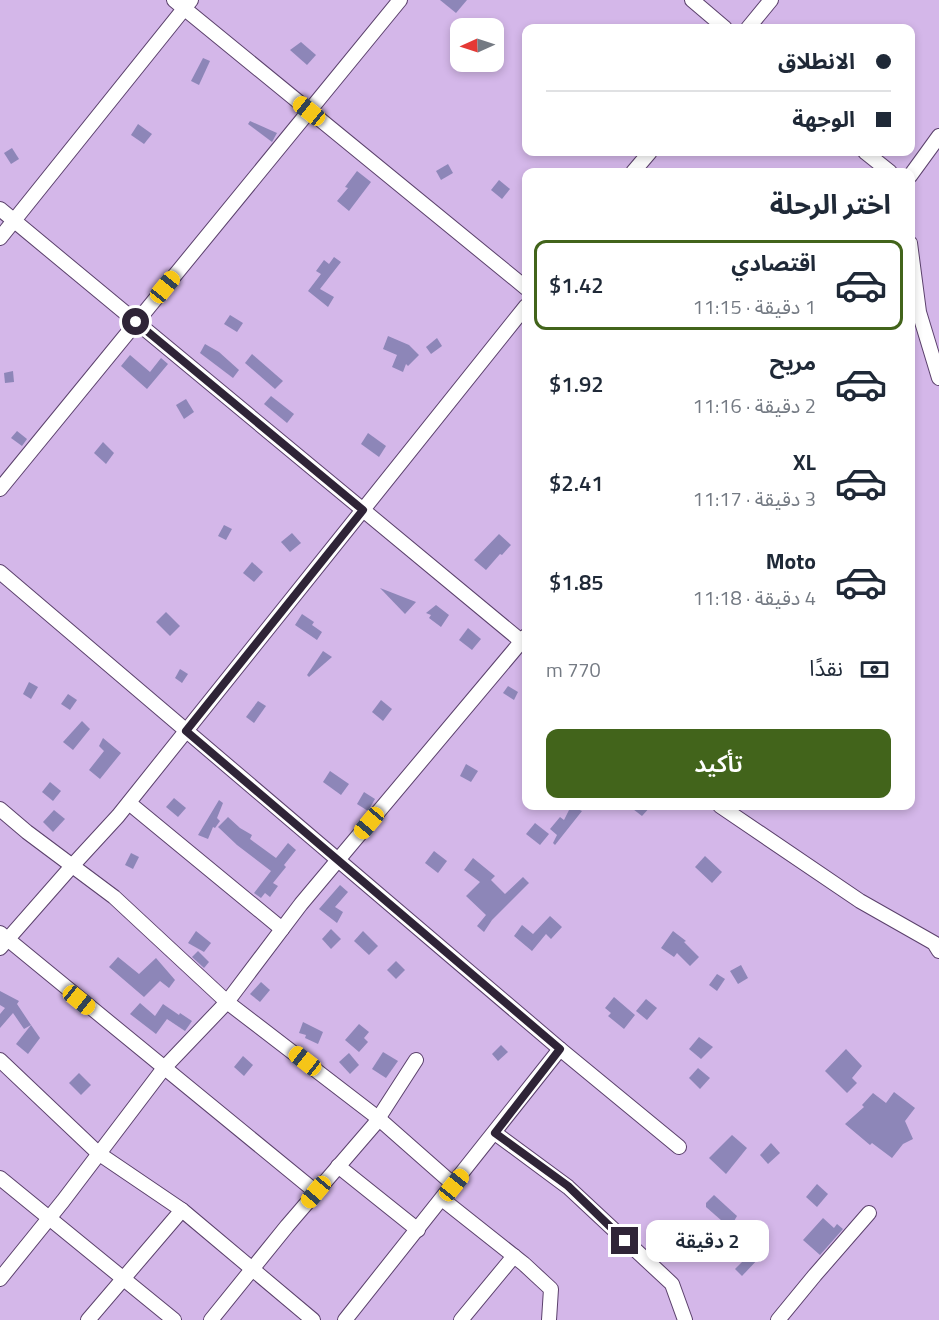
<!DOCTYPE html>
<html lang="ar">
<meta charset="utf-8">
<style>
body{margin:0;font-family:"Titillium Web","Noto Sans Arabic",sans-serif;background:#f6f6f7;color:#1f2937;direction:rtl;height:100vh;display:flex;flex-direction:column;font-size:22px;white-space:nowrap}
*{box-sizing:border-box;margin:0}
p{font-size:20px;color:#747a83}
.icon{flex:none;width:33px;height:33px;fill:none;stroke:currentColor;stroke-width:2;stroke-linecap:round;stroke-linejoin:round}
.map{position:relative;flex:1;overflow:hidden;direction:ltr}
.details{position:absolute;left:522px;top:168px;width:393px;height:642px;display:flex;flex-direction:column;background:#fff;border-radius:12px;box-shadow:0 3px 9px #0003;direction:rtl}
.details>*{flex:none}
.guide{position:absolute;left:522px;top:24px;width:393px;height:132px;border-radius:12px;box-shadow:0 3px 9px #0003;direction:rtl;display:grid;align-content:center;height:132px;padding:0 24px;background:#fff}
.needle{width:39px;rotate:267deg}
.controls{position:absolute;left:450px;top:18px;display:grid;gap:12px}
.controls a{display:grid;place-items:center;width:54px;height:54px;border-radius:12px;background:#fff;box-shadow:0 3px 9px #0003;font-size:30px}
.end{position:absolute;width:27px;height:27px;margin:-14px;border:8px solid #2f2437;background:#fff;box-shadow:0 0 0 3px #fff}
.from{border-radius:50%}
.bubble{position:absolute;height:42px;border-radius:12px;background:#fff;box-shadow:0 3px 9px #0003;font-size:20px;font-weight:600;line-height:42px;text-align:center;direction:rtl}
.car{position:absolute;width:18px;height:36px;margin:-18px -9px;border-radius:8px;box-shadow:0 0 4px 2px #0007;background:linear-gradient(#f5c518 24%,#345 0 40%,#f5c518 0 76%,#345 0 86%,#f5c518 0)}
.guide b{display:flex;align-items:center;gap:21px;height:57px;font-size:22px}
.guide b+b{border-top:2px solid #e0e1e3}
.guide i{width:15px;height:15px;background:#1f2937}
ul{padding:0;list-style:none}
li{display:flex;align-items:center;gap:18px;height:90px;margin:0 12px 9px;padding:0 12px;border:3px solid transparent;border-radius:12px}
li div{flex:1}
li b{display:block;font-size:22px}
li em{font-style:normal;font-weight:600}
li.selected{border-color:#42641b}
li>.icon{width:54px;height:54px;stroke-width:1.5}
h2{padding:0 24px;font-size:27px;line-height:72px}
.pay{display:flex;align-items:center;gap:15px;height:66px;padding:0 24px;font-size:22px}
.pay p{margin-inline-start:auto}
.action{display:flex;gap:12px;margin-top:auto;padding:12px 24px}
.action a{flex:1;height:69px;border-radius:12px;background:#42641b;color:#fff;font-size:24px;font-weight:600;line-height:69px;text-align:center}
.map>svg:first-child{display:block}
</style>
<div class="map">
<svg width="939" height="1320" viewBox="0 0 939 1320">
<rect width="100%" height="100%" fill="#d4b7e9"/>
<!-- building -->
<g fill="#8d86b8">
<path d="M 440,0 L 467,0 L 456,13 Z"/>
<path d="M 301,42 L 316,55 L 307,65 L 290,50 Z"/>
<path d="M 203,58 L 210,61 L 199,85 L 191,81 Z"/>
<path d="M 250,121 L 277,133 L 272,142 L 248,124 Z"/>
<path d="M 138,124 L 152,134 L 144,144 L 131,135 Z"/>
<path d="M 12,148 L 19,159 L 11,164 L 4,153 Z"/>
<path d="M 448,164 L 453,173 L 441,180 L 436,171 Z"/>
<path d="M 357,171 L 371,182 L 349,211 L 337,201 L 348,188 L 345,187 Z"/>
<path d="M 499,180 L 510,189 L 502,199 L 491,190 Z"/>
<path d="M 334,257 L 341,262 L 320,289 L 334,297 L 328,307 L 308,291 L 321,274 L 316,271 L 324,260 L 329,264 Z"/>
<path d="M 230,315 L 243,323 L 237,332 L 224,324 Z"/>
<path d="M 388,336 L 409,345 L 419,355 L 408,366 L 406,364 L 403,372 L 392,367 L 397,355 L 383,349 Z"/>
<path d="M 437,338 L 442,346 L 431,354 L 426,347 Z"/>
<path d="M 205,344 L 219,352 L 239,370 L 233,378 L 200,353 Z"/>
<path d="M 252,354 L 283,381 L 275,389 L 245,363 Z"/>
<path d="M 130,355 L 150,372 L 161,358 L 168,364 L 147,389 L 121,366 Z"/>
<path d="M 13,371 L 14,382 L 5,383 L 4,373 Z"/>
<path d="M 271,396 L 294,414 L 287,423 L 264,404 Z"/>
<path d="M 186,399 L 194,412 L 184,419 L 176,405 Z"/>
<path d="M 17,431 L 27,439 L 22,446 L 11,438 Z"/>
<path d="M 368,433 L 386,446 L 379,457 L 361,444 Z"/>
<path d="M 103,442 L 114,453 L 106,464 L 94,453 Z"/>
<path d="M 224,525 L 232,529 L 226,540 L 218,536 Z"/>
<path d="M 292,533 L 301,543 L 290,552 L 281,542 Z"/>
<path d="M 499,534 L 511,545 L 502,555 L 500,554 L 486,570 L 474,560 Z"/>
<path d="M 252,562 L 263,572 L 254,582 L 243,573 Z"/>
<path d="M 380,588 L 416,602 L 405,614 Z"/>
<path d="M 436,605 L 449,615 L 441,627 L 429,618 L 431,615 L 426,613 Z"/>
<path d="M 166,612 L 180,626 L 170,636 L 156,622 Z"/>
<path d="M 302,614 L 314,622 L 312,625 L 322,632 L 317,640 L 295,625 Z"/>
<path d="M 468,628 L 481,639 L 472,650 L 459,640 Z"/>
<path d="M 323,651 L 332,657 L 309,677 L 307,675 Z"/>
<path d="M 180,669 L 188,674 L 182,683 L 175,678 Z"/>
<path d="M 29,682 L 38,687 L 31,699 L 23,694 Z"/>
<path d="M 508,686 L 518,692 L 514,700 L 503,693 Z"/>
<path d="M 68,694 L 77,700 L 70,710 L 61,704 Z"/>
<path d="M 381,700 L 392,709 L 383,721 L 372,712 Z"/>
<path d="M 258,701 L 266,706 L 254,723 L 246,717 Z"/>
<path d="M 82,721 L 90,729 L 73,750 L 63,742 Z"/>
<path d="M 103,738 L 121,753 L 100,779 L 89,770 L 104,751 L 99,746 Z"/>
<path d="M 466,764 L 478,771 L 471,782 L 460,776 Z"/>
<path d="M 330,771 L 349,784 L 341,795 L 323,782 Z"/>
<path d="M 50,782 L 61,791 L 53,801 L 42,792 Z"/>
<path d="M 364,792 L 375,799 L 368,811 L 357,804 Z"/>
<path d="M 174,798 L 186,808 L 178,817 L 166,807 Z"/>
<path d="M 219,800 L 223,803 L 217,818 L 220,821 L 215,828 L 213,827 L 208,839 L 198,835 Z"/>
<path d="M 571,806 L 582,811 L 555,845 L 553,843 L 557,835 L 550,829 L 560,817 L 564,820 Z"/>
<path d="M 629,806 L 651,806 L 642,816 Z"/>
<path d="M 54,810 L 65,819 L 53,832 L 43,822 Z"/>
<path d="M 228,817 L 240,828 L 252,835 L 250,839 L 276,858 L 288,843 L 296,850 L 284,865 L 286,867 L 273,883 L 278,886 L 270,897 L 265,893 L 261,898 L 254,893 L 271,871 L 237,845 L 218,827 Z"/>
<path d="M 535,823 L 549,834 L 540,845 L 526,834 Z"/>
<path d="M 434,851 L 447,861 L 438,873 L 425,863 Z"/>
<path d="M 131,853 L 139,857 L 133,869 L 125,865 Z"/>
<path d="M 705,856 L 722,872 L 712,883 L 695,867 Z"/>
<path d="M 473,858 L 495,876 L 491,880 L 505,894 L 523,877 L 529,883 L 492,920 L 484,932 L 477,926 L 486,915 L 466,896 L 480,882 L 464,870 Z"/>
<path d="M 340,885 L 348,892 L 335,907 L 343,912 L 337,923 L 319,909 Z"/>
<path d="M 550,916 L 562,927 L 551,939 L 546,934 L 532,951 L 514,936 L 522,925 L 533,934 Z"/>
<path d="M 331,929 L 341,939 L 331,949 L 322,939 Z"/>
<path d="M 196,931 L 211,943 L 204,952 L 188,943 Z"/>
<path d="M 363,931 L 378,946 L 369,955 L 354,941 Z"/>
<path d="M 673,931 L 686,941 L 684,942 L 699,957 L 690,966 L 677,953 L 674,957 L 661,948 Z"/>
<path d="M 198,951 L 209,962 L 204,968 L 192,957 Z"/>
<path d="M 118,957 L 139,974 L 156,958 L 175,980 L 169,988 L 160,981 L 144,997 L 109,967 Z"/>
<path d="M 396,961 L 405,970 L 396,979 L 387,970 Z"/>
<path d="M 741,965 L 748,978 L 738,984 L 730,971 Z"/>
<path d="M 717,974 L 725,979 L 717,991 L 709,985 Z"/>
<path d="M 261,982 L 270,990 L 260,1002 L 250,994 Z"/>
<path d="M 0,991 L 19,1001 L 17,1004 L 31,1025 L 24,1029 L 13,1013 L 0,1028 L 0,1014 L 5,1008 L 0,1005 Z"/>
<path d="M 614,997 L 635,1015 L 624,1029 L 608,1016 L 611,1013 L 605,1008 Z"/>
<path d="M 646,999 L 657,1008 L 647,1020 L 636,1011 Z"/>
<path d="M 140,1003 L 155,1016 L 163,1004 L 179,1015 L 180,1013 L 192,1021 L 185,1031 L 167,1019 L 156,1034 L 130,1014 Z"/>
<path d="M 303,1022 L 323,1032 L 318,1044 L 305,1038 L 306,1035 L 299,1033 Z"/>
<path d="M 359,1024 L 369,1032 L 364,1038 L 368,1042 L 359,1052 L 345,1040 Z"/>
<path d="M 31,1025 L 40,1038 L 28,1054 L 16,1044 Z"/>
<path d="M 699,1037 L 713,1047 L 701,1059 L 689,1049 Z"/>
<path d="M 501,1045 L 508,1052 L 498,1061 L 492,1054 Z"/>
<path d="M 846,1049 L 862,1066 L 852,1078 L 857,1083 L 847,1093 L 825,1071 Z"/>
<path d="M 383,1052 L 398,1061 L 386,1078 L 372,1069 Z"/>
<path d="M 349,1053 L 359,1065 L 350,1074 L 339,1062 Z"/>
<path d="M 243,1056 L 253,1065 L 244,1076 L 234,1067 Z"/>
<path d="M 698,1068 L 710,1078 L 700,1089 L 689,1078 Z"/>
<path d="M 79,1073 L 91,1085 L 81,1095 L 69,1083 Z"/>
<path d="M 894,1092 L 915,1108 L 905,1121 L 913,1139 L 903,1144 L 892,1158 L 872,1143 L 870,1145 L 845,1124 L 864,1107 L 862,1105 L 873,1093 L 886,1103 Z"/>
<path d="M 732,1135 L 747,1148 L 726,1174 L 709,1158 Z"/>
<path d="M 771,1143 L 780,1153 L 768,1164 L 760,1155 Z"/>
<path d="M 817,1184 L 828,1194 L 817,1207 L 806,1197 Z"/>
<path d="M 714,1195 L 737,1216 L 730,1228 L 706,1207 L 706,1203 Z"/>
<path d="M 823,1218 L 834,1228 L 837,1224 L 843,1229 L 820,1255 L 803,1240 Z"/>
<path d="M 754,1250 L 760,1257 L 742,1276 L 735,1269 Z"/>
</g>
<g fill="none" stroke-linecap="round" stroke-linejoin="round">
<defs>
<g id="minor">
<path d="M 174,0 L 526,288"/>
<path d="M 692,0 L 725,28"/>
<path d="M 748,28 L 771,0"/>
<path d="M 865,152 L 890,172"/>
<path d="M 633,172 L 650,152"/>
<path d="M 910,176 L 939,136"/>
<path d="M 0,209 L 526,645"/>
<path d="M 0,238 L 191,0"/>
<path d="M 910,243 L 919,312 L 939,378"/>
<path d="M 0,489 L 400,0"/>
<path d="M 0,572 L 560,1049 L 679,1147"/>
<path d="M 129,803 L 282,929"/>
<path d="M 720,806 L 860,901 L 934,943 L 939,951"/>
<path d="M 0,809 L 27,832 L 114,897 L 227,1002 L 378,1118 L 454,1185"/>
<path d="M 0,933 L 316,1192"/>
<path d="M 0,948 L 72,866 L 118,816 L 526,306"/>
<path d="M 0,1060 L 98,1153 L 182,1210 L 313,1320"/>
<path d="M 495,1133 L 568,1187 L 672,1284 L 685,1320"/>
<path d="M 338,1166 L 418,1230"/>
<path d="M 0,1178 L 174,1320"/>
<path d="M 442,1199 L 524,1264 L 551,1289 L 549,1320"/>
<path d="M 0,1279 L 63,1201 L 164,1068 L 227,1002 L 301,904 L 526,636"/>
<path d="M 88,1320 L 182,1210"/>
<path d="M 211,1320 L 287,1226 L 374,1125 L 416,1060"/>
<path d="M 345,1320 L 560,1049"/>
<path d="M 461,1320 L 514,1256"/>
<path d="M 778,1320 L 815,1275 L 869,1213"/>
</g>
</defs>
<!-- minor casing -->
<use href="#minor" stroke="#5b416c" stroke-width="16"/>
<!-- minor -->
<use href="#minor" stroke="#fff" stroke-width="14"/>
</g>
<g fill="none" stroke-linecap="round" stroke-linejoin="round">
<!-- route -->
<path stroke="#2f2437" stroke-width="8" d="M 136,322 L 363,510 L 186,731 L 560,1049 L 495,1133 L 568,1186 L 625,1241"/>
</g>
</svg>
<div class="controls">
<a><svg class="needle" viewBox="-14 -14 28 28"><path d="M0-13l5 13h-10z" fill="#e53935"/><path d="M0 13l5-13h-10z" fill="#747a83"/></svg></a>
</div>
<i class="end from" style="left:136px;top:322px"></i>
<i class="end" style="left:625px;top:1241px"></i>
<div class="bubble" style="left:646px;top:1220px;width:123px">2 دقيقة</div>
<i class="car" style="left:309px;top:111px;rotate:309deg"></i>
<i class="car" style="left:165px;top:287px;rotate:39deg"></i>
<i class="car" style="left:369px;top:823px;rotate:220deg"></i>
<i class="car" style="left:79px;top:1000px;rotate:129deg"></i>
<i class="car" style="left:305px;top:1061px;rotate:308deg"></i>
<i class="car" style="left:454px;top:1185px;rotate:39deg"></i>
<i class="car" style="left:316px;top:1192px;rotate:220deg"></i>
<div class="guide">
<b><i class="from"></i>الانطلاق</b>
<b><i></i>الوجهة</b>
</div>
<section class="details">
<h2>اختر الرحلة</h2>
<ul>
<li class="selected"><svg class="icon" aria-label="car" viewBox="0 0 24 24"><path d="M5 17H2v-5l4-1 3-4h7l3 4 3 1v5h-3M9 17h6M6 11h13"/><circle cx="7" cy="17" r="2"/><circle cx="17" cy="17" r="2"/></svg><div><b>اقتصادي</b><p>1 دقيقة · 11:15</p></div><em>$1.42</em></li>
<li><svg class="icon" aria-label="car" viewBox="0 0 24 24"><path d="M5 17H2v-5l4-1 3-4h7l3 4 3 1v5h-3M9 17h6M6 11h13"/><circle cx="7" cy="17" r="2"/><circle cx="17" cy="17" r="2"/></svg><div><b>مريح</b><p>2 دقيقة · 11:16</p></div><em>$1.92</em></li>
<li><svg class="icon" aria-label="car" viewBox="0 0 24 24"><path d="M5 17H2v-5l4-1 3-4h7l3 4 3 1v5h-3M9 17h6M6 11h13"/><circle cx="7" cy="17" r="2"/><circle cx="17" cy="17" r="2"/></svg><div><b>XL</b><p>3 دقيقة · 11:17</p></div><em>$2.41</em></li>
<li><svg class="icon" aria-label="car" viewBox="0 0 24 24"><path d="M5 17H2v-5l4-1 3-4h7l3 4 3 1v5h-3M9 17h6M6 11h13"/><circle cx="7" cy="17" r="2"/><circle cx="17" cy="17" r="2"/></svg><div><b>Moto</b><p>4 دقيقة · 11:18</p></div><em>$1.85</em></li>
</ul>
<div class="pay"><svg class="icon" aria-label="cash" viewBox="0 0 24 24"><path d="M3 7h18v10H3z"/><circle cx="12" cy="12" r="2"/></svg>نقدًا<p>770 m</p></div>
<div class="action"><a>تأكيد</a></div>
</section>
</div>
